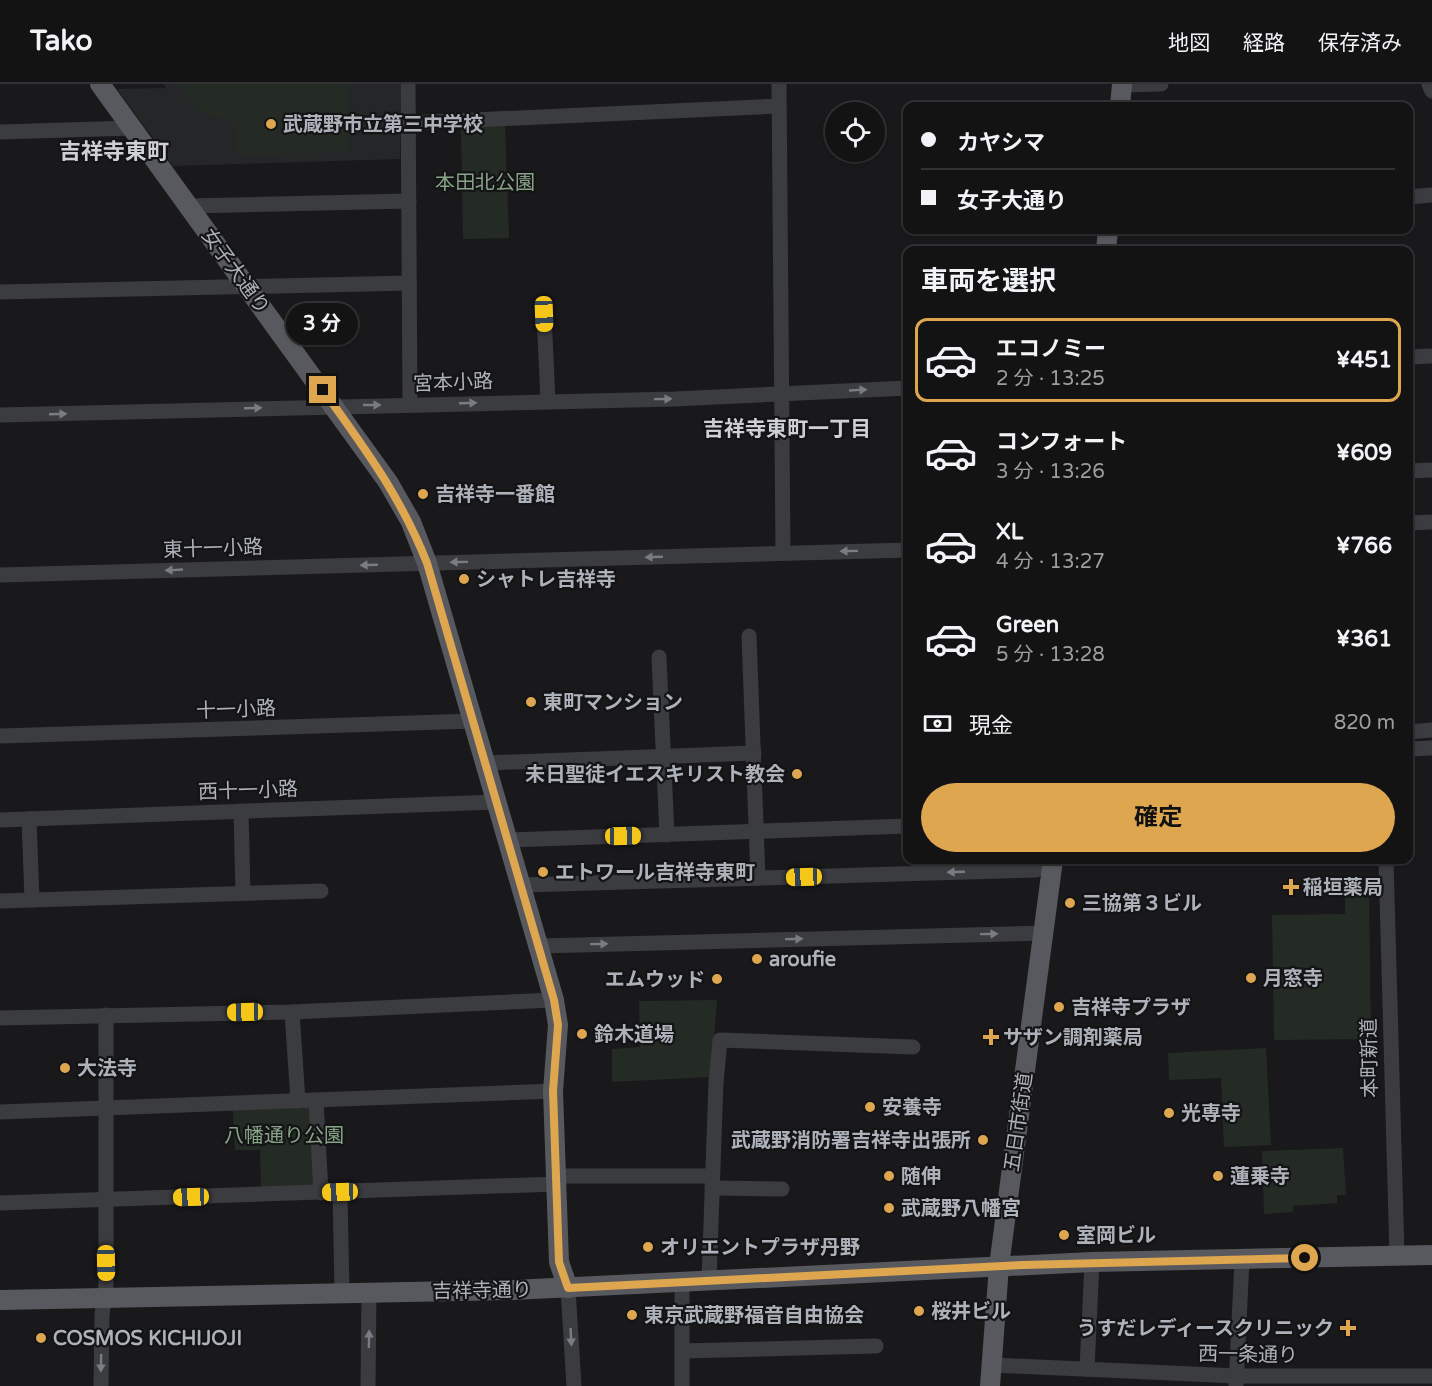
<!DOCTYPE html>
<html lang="ja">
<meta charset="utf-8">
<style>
body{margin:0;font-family:"Varela Round","Noto Sans JP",sans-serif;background:#202022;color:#f1f3f6;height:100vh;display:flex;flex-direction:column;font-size:22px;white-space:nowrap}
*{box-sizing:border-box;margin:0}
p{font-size:20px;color:#9d9ea0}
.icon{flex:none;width:33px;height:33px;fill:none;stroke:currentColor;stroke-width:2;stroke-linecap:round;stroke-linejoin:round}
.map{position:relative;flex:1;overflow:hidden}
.side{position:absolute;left:903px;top:162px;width:510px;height:618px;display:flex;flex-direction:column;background:#131314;border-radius:12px;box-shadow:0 2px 4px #0004,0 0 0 2px #323234}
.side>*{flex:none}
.banner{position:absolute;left:903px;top:18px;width:510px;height:132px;border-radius:12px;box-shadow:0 2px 4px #0004,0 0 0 2px #323234;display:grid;align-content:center;height:132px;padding:0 18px;background:#131314}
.fabs{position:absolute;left:825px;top:18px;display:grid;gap:12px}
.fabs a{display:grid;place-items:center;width:60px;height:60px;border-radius:50%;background:#131314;box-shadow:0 2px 4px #0004,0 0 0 2px #323234;font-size:30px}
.end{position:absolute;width:27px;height:27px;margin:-14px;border:8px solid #dda64f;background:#111;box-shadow:0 0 0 3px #111}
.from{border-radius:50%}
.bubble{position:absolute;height:42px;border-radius:21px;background:#131314;box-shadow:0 2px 4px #0004,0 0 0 2px #323234;font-size:20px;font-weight:700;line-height:42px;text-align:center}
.car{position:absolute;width:18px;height:36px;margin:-18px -9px;border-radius:8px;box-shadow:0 0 4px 2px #0007;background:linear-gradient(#f5c518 24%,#345 0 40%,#f5c518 0 76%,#345 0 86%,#f5c518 0)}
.banner b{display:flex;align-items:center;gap:21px;height:57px;font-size:22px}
.banner b+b{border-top:2px solid #323234}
.banner i{width:15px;height:15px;background:#f1f3f6}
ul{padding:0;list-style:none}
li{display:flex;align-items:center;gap:18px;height:84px;margin:0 12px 9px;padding:0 6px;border:3px solid transparent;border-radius:12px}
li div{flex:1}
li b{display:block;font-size:22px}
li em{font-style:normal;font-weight:700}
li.current{border-color:#dda64f}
li>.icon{width:54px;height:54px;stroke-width:1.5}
h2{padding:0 18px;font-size:27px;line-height:72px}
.pay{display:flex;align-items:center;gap:15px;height:66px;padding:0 18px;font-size:22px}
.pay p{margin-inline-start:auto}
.cta{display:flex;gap:12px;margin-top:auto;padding:12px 18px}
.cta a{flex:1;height:69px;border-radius:36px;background:#dda64f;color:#111;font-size:24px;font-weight:700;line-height:69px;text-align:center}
header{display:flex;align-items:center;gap:36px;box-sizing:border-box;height:84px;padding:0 30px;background:#131314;border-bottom:2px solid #323234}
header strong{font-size:28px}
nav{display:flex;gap:33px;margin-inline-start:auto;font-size:21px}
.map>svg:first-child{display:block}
</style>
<header>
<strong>Tako</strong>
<nav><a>地図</a><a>経路</a><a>保存済み</a></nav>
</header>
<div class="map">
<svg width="1432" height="1302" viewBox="0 0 1432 1302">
<rect width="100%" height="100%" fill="#19191b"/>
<!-- built -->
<path fill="#252628" d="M 163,0 L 400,0 L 400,75 L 173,82 L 117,5 L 166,4 Z"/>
<!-- green -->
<g fill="#242b24">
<path d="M 178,0 L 347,0 L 349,68 L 237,71 L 236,41 L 199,26 Z"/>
<path d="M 505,40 L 509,154 L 463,155 L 461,42 Z"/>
<path d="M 1345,797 L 1359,797 L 1369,807 L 1371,955 L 1274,956 L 1272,831 L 1345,830 Z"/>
<path d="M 717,916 L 711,993 L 612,998 L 612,965 L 640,963 L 639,917 Z"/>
<path d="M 1266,964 L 1271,1061 L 1224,1063 L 1221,994 L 1169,996 L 1168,969 Z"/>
<path d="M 310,1023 L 315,1098 L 309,1105 L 261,1106 L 260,1066 L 235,1066 L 233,1025 Z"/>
<path d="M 1343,1064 L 1346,1111 L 1337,1111 L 1337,1119 L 1293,1122 L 1293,1128 L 1264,1130 L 1262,1067 Z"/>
</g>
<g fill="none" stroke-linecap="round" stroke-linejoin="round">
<!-- minor -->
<g stroke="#3b3c40" stroke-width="15">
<path d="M 408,0 L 410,320"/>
<path d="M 779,0 L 783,469"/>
<path d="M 1429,0 L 1432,7"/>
<path d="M 1122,1 L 1161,0"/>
<path d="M 408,39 L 779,22"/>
<path d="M 0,48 L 132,44"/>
<path d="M 1408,113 L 1432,111"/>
<path d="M 188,122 L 409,117"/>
<path d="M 0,208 L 409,199"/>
<path d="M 544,230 L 548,317"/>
<path d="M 1408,273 L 1432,272"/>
<path d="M 0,331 L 674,315 L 908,304"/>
<path d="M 1408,387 L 1432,386"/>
<path d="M 1408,439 L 1432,438"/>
<path d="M 0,491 L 908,466"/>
<path d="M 749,552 L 758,794"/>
<path d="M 659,573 L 667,751"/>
<path d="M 1408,648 L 1432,646"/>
<path d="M 0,652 L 474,637"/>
<path d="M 1408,665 L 1432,664"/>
<path d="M 486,679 L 754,669"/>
<path d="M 241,727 L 243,809"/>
<path d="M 29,735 L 32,816"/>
<path d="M 0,736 L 497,718"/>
<path d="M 509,756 L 908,742"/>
<path d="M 1386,776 L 1397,1172"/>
<path d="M 523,801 L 1036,786"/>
<path d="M 0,817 L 321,807"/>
<path d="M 540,862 L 1043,849"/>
<path d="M 292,928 L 298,1017"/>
<path d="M 0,934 L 292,928 L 554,916"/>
<path d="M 316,1016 L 321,1109"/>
<path d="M 0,1028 L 553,1007"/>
<path d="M 557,1092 L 712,1092"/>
<path d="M 712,1104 L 782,1105"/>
<path d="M 340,1108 L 342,1208"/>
<path d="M 0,1119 L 557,1100"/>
<path d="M 709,1196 L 716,999 L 720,956 L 913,963"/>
<path d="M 682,1198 L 682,1302"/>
<path d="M 568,1204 L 574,1302"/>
<path d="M 682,1267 L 876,1262"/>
<path d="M 992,1281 L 1237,1292 L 1432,1292"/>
<path d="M 1087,1285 L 1092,1178"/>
<path d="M 1236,1301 L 1242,1176"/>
<path d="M 101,1302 L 102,1231 L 106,1200 L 106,931"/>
<path d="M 368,1302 L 369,1208"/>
</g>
<!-- major -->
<g stroke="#57595e" stroke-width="20">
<path d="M 100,0 L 388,398 L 411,438 L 427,479 L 554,916 L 558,941 L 553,1007 L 559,1178 L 568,1204"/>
<path d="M 1120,22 L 1122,0"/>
<path d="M 1106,166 L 1108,146"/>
<path d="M 0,1216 L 513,1206 L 1092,1178 L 1432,1171"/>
<path d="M 990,1302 L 999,1182 L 1053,776"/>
</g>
</g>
<!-- one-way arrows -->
<defs><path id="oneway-solid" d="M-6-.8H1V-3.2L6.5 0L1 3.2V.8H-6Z" transform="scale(1.5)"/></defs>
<g fill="#7a7c83">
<use href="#oneway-solid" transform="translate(858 306) rotate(-3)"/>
<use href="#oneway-solid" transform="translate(663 315) rotate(-1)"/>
<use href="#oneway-solid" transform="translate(468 319) rotate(-2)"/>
<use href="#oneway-solid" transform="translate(372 321)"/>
<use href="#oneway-solid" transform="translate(253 324) rotate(-2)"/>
<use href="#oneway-solid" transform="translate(58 330) rotate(-2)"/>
<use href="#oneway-solid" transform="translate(849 467) rotate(179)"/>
<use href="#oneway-solid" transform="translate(654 473) rotate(178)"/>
<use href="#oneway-solid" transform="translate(459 478) rotate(179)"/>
<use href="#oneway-solid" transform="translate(369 481) rotate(178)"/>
<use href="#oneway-solid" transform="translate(174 486) rotate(177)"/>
<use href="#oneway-solid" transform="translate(956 788) rotate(178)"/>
<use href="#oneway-solid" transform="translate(989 850) rotate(-1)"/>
<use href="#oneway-solid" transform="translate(794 855) rotate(-1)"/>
<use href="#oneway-solid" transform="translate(599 860) rotate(-1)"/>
<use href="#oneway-solid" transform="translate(571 1253) rotate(87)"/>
<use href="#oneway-solid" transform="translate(369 1255) rotate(-89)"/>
<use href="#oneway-solid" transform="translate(101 1279) rotate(91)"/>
</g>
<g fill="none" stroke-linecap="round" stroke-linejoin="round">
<!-- route -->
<path stroke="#dda64f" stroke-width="8" d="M 323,306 C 365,365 400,411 427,479 L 554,916 L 558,941 L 553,1007 L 559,1178 L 568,1204 L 1023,1181 L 1305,1174"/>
</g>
<!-- markers -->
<g fill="#dda64f" stroke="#141416" stroke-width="2">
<circle cx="271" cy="40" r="6"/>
<circle cx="423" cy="410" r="6"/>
<circle cx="464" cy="495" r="6"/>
<circle cx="531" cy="618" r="6"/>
<circle cx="797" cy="690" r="6"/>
<circle cx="543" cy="788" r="6"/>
<path d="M1288 794h6v6h6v6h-6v6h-6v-6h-6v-6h6z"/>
<circle cx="1070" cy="819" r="6"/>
<circle cx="757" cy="875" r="6"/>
<circle cx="1251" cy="894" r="6"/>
<circle cx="717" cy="895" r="6"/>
<circle cx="1059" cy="923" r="6"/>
<circle cx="582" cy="950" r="6"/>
<path d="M988 944h6v6h6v6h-6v6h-6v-6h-6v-6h6z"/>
<circle cx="65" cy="984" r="6"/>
<circle cx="870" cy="1023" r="6"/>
<circle cx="1169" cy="1029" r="6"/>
<circle cx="983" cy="1056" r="6"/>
<circle cx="889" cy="1092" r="6"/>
<circle cx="1218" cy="1092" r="6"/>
<circle cx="889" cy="1124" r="6"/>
<circle cx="1064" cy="1151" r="6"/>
<circle cx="648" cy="1163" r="6"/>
<circle cx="919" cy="1227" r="6"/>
<circle cx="632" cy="1231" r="6"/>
<path d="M1345 1235h6v6h6v6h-6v6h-6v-6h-6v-6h6z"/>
<circle cx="41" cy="1254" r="6"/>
</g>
<g text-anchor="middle" stroke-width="4.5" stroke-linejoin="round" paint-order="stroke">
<!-- poi labels -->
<g font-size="20" font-weight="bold" fill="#adb1b9" stroke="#141416" text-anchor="start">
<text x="283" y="47">武蔵野市立第三中学校</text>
<text x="435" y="417">吉祥寺一番館</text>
<text x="476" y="502">シャトレ吉祥寺</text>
<text x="543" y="625">東町マンション</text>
<text x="785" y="697" text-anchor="end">未日聖徒イエスキリスト教会</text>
<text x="555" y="795">エトワール吉祥寺東町</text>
<text x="1303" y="810">稲垣薬局</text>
<text x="1082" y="826">三協第３ビル</text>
<text x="769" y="882">aroufie</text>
<text x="1263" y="901">月窓寺</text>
<text x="705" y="902" text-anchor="end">エムウッド</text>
<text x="1071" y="930">吉祥寺プラザ</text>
<text x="594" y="957">鈴木道場</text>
<text x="1003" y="960">サザン調剤薬局</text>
<text x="77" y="991">大法寺</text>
<text x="882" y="1030">安養寺</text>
<text x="1181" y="1036">光専寺</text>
<text x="971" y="1063" text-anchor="end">武蔵野消防署吉祥寺出張所</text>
<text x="901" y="1099">随伸</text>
<text x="1230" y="1099">蓮乗寺</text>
<text x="901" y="1131">武蔵野八幡宮</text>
<text x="1076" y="1158">室岡ビル</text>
<text x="660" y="1170">オリエントプラザ丹野</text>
<text x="931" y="1234">桜井ビル</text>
<text x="644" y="1238">東京武蔵野福音自由協会</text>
<text x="1334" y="1251" text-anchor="end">うすだレディースクリニック</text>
<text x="53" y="1261">COSMOS KICHIJOJI</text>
</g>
<!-- park labels -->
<g font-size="20" fill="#87a287" stroke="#141416">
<text x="485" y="105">本田北公園</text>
<text x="284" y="1058">八幡通り公園</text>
</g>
<!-- street labels -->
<g font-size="20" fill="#adb1b9" stroke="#141416">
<text transform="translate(236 187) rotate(54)" y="7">女子大通り</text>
<text transform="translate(453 298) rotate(-2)" y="7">宮本小路</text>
<text transform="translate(213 464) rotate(-2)" y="7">東十一小路</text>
<text transform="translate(236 625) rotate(-2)" y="7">十一小路</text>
<text transform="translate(248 706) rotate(-2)" y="7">西十一小路</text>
<text transform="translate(1369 974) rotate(-91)" y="7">本町新道</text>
<text transform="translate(1018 1038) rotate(-82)" y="7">五日市街道</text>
<text transform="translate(482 1206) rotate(-1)" y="7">吉祥寺通り</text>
<text transform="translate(1248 1270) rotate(1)" y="7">西一条通り</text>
</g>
<!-- neighbourhood labels -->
<g font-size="21" font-weight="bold" fill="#ced0d6" stroke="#141416">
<text x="787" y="352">吉祥寺東町一丁目</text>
</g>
<!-- quarter labels -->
<g font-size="22" font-weight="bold" fill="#ced0d6" stroke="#141416">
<text x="114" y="75">吉祥寺東町</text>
</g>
</g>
</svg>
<div class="fabs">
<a><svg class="icon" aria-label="locate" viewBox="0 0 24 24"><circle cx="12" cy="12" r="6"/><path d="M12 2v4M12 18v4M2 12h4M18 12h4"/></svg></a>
</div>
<i class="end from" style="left:1305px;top:1174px"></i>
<i class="end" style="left:323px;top:306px"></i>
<div class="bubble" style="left:286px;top:219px;width:72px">3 分</div>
<i class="car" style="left:544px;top:230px;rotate:178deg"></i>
<i class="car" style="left:623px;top:752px;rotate:89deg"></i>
<i class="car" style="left:804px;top:793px;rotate:268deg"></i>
<i class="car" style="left:245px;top:928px;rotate:269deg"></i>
<i class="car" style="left:340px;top:1108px;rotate:268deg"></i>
<i class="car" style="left:191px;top:1113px;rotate:268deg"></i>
<i class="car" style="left:106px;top:1179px;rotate:179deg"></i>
<div class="banner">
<b><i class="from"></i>カヤシマ</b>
<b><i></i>女子大通り</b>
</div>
<section class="side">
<h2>車両を選択</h2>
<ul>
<li class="current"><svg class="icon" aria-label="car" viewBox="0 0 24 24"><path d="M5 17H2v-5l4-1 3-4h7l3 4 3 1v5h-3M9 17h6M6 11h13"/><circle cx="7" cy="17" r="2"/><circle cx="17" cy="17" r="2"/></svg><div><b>エコノミー</b><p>2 分 · 13:25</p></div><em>¥451</em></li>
<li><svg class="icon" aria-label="car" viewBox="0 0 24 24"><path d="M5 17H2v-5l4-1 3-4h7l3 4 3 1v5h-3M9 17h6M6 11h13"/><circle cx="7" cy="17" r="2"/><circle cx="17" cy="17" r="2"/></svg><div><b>コンフォート</b><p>3 分 · 13:26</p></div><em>¥609</em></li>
<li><svg class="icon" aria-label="car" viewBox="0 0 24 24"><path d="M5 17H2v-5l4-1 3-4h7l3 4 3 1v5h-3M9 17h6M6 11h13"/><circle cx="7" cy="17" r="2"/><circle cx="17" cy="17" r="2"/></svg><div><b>XL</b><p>4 分 · 13:27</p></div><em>¥766</em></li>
<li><svg class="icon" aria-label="car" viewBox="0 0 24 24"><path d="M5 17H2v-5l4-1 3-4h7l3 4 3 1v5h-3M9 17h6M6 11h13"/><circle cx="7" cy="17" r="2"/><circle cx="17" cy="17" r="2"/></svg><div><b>Green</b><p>5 分 · 13:28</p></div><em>¥361</em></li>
</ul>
<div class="pay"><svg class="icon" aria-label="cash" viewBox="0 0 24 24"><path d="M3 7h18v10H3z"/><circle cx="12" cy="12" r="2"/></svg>現金<p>820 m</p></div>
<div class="cta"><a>確定</a></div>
</section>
</div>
